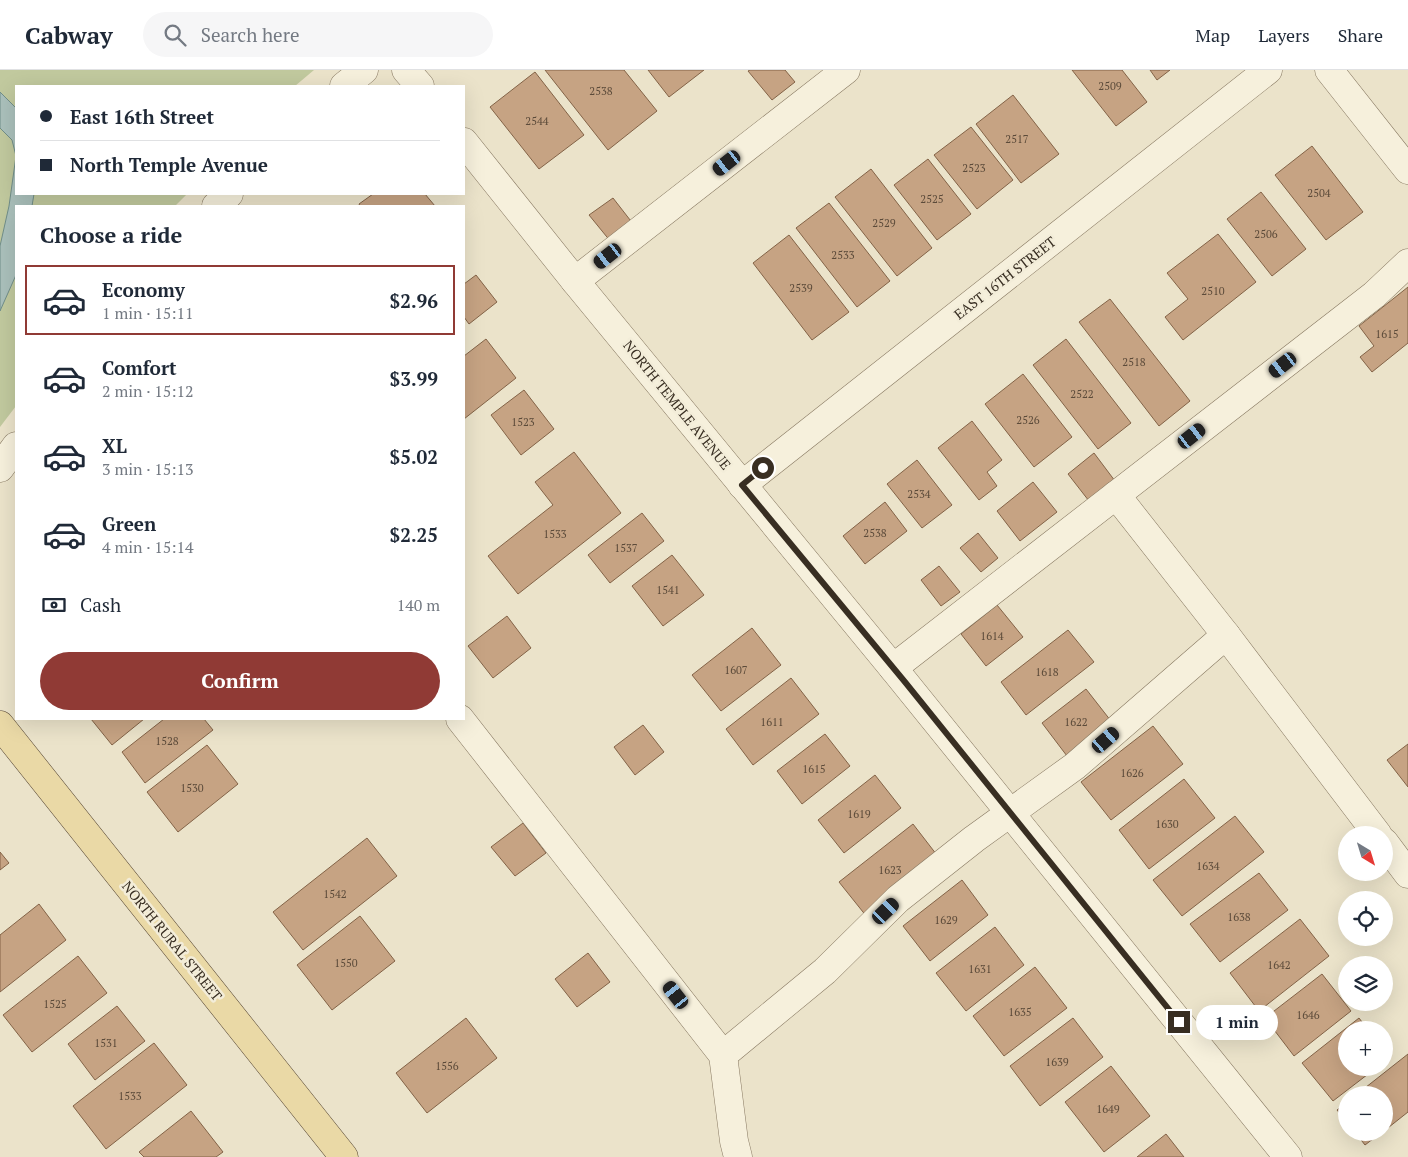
<!DOCTYPE html>
<meta charset="utf-8">
<style>
body{margin:0;font-family:"PT Serif",serif;background:#f6f6f7;color:#1f2937;height:100vh;display:flex;flex-direction:column;font-size:19px;white-space:nowrap}
*{box-sizing:border-box;margin:0}
p{font-size:16px;color:#747a83}
.icon{flex:none;width:28px;height:28px;fill:none;stroke:currentColor;stroke-width:2;stroke-linecap:round;stroke-linejoin:round}
.map{position:relative;flex:1;overflow:hidden}
.drawer{position:absolute;left:15px;top:135px;width:450px;height:515px;display:flex;flex-direction:column;background:#fff;border-radius:0px;box-shadow:0 5px 20px #0002}
.drawer>*{flex:none}
.banner{position:absolute;left:15px;top:15px;width:450px;height:110px;border-radius:0px;box-shadow:0 5px 20px #0002;display:grid;align-content:center;height:110px;padding:0 25px;background:#fff}
.needle{width:32px;rotate:142deg}
.buttons{position:absolute;left:1338px;top:756px;display:grid;gap:10px}
.buttons a{display:grid;place-items:center;width:55px;height:55px;border-radius:50%;background:#fff;box-shadow:0 5px 20px #0002;font-size:25px}
.end{position:absolute;width:22px;height:22px;margin:-11px;border:6px solid #382e22;background:#fff;box-shadow:0 0 0 2px #fff}
.from{border-radius:50%}
.bubble{position:absolute;height:35px;border-radius:18px;background:#fff;box-shadow:0 5px 20px #0002;font-size:16px;font-weight:600;line-height:35px;text-align:center}
.car{position:absolute;width:15px;height:30px;margin:-15px -8px;border-radius:6px;box-shadow:0 0 4px 1px #0007;background:linear-gradient(#222 24%,#8ab4d8 0 40%,#222 0 76%,#8ab4d8 0 86%,#222 0)}
.banner b{display:flex;align-items:center;gap:18px;height:48px;font-size:19px}
.banner b+b{border-top:1px solid #e0e1e3}
.banner i{width:12px;height:12px;background:#1f2937}
ul{padding:0;list-style:none}
li{display:flex;align-items:center;gap:15px;height:70px;margin:0 10px 8px;padding:0 15px;border:2px solid transparent;border-radius:0px}
li div{flex:1}
li b{display:block;font-size:19px}
li em{font-style:normal;font-weight:600}
li.on{border-color:#903a35}
li>.icon{width:45px;height:45px;stroke-width:1.5}
h2{padding:0 25px;font-size:22px;line-height:60px}
.pay{display:flex;align-items:center;gap:12px;height:55px;padding:0 25px;font-size:19px}
.pay p{margin-inline-start:auto}
.button{display:flex;gap:10px;margin-top:auto;padding:10px 25px}
.button a{flex:1;height:58px;border-radius:30px;background:#903a35;color:#fff;font-size:20px;font-weight:600;line-height:58px;text-align:center}
header{display:flex;align-items:center;gap:30px;box-sizing:border-box;height:70px;padding:0 25px;background:#fff;border-bottom:1px solid #e0e1e3}
header strong{font-size:24px}
nav{display:flex;gap:28px;margin-inline-start:auto;font-size:18px}
.search{width:350px;height:45px;background:#f6f6f7;display:flex;align-items:center;gap:12px;box-sizing:border-box;padding:0 18px;border-radius:28px;color:#747a83;font-size:19px}
.map>svg:first-child{display:block}
</style>
<header>
<strong>Cabway</strong>
<div class="search"><svg class="icon" aria-label="search" viewBox="0 0 24 24"><circle cx="10" cy="10" r="6"/><path d="M15 15l6 6"/></svg>Search here</div>
<nav><a>Map</a><a>Layers</a><a>Share</a></nav>
</header>
<div class="map">
<svg width="1408" height="1087" viewBox="0 0 1408 1087">
<rect width="100%" height="100%" fill="#ebe3ca"/>
<!-- green -->
<path fill="#c1c99e" d="M 0,0 L 314,0 L 295,16 L 16,16 L 16,124 L 187,124 L 175,136 L 16,136 L 16,336 L 0,357 Z"/>
<!-- water -->
<path fill="#aac0bb" stroke="#718e89" d="M 0,22 L 16,38 L 16,124 L 34,124 L 32,136 L 16,136 L 16,205 L 0,241 L 0,176 L 9,136 L 16,86 L 12,70 L 0,58 Z"/>
<!-- building -->
<g fill="#c6a383" stroke="#836347">
<path d="M 545,0 L 624,0 L 657,41 L 608,80 Z"/>
<path d="M 648,0 L 704,0 L 669,27 Z"/>
<path d="M 750,0 L 785,0 L 795,12 L 772,30 L 748,1 Z"/>
<path d="M 1072,0 L 1122,0 L 1147,32 L 1116,56 Z"/>
<path d="M 1150,0 L 1170,0 L 1157,10 Z"/>
<path d="M 535,2 L 584,65 L 539,99 L 490,37 Z"/>
<path d="M 1013,25 L 1059,84 L 1021,113 L 976,54 Z"/>
<path d="M 971,57 L 1013,110 L 977,139 L 934,85 Z"/>
<path d="M 1312,76 L 1363,142 L 1326,170 L 1275,105 Z"/>
<path d="M 928,89 L 971,144 L 937,170 L 894,115 Z"/>
<path d="M 871,99 L 932,178 L 897,206 L 835,127 Z"/>
<path d="M 1261,122 L 1306,179 L 1272,206 L 1227,149 Z"/>
<path d="M 373,124 L 425,124 L 435,136 L 360,136 L 359,134 Z"/>
<path d="M 613,128 L 634,155 L 611,172 L 589,145 Z"/>
<path d="M 829,133 L 890,211 L 857,237 L 796,158 Z"/>
<path d="M 1218,164 L 1256,212 L 1183,270 L 1165,247 L 1188,229 L 1167,203 Z"/>
<path d="M 789,165 L 849,242 L 812,270 L 753,193 Z"/>
<path d="M 476,205 L 497,232 L 469,254 L 464,247 L 464,214 Z"/>
<path d="M 1408,217 L 1408,273 L 1372,302 L 1360,287 L 1374,276 L 1359,256 Z"/>
<path d="M 1110,229 L 1190,331 L 1159,356 L 1079,252 Z"/>
<path d="M 486,269 L 516,308 L 464,349 L 464,286 Z"/>
<path d="M 1066,269 L 1131,353 L 1098,379 L 1033,295 Z"/>
<path d="M 1023,304 L 1072,367 L 1034,397 L 985,334 Z"/>
<path d="M 524,320 L 554,359 L 521,385 L 491,345 Z"/>
<path d="M 972,351 L 1002,390 L 987,402 L 997,416 L 979,430 L 938,378 Z"/>
<path d="M 574,382 L 621,443 L 518,524 L 488,486 L 553,435 L 535,412 Z"/>
<path d="M 1094,383 L 1115,411 L 1089,431 L 1068,404 Z"/>
<path d="M 917,390 L 952,435 L 922,458 L 887,414 Z"/>
<path d="M 1033,412 L 1057,442 L 1020,471 L 997,441 Z"/>
<path d="M 885,432 L 907,461 L 865,494 L 843,466 Z"/>
<path d="M 642,443 L 664,471 L 610,513 L 588,485 Z"/>
<path d="M 978,463 L 998,488 L 981,502 L 960,478 Z"/>
<path d="M 672,485 L 704,525 L 663,556 L 632,516 Z"/>
<path d="M 939,496 L 960,522 L 941,536 L 921,510 Z"/>
<path d="M 997,535 L 1023,567 L 986,596 L 961,564 Z"/>
<path d="M 507,546 L 531,578 L 493,608 L 468,576 Z"/>
<path d="M 752,558 L 781,595 L 721,641 L 692,605 Z"/>
<path d="M 1068,560 L 1094,592 L 1026,645 L 1001,612 Z"/>
<path d="M 791,608 L 819,644 L 753,695 L 726,659 Z"/>
<path d="M 1086,619 L 1111,651 L 1067,686 L 1042,653 Z"/>
<path d="M 91,649 L 144,649 L 112,675 Z"/>
<path d="M 164,649 L 204,649 L 213,660 L 145,713 L 122,682 Z"/>
<path d="M 643,655 L 664,682 L 635,705 L 614,677 Z"/>
<path d="M 1153,656 L 1183,694 L 1111,750 L 1081,712 Z"/>
<path d="M 825,664 L 850,696 L 802,734 L 777,701 Z"/>
<path d="M 1408,674 L 1408,717 L 1387,690 Z"/>
<path d="M 207,675 L 238,714 L 178,762 L 147,722 Z"/>
<path d="M 875,705 L 901,738 L 844,783 L 818,750 Z"/>
<path d="M 1184,709 L 1215,748 L 1149,799 L 1119,760 Z"/>
<path d="M 1235,746 L 1264,782 L 1182,846 L 1153,810 Z"/>
<path d="M 523,753 L 546,783 L 515,806 L 491,777 Z"/>
<path d="M 913,754 L 940,789 L 867,847 L 839,812 Z"/>
<path d="M 367,768 L 397,806 L 303,880 L 273,842 Z"/>
<path d="M 0,782 L 9,793 L 0,800 Z"/>
<path d="M 1259,803 L 1288,840 L 1220,892 L 1190,854 Z"/>
<path d="M 962,810 L 988,845 L 930,891 L 903,856 Z"/>
<path d="M 39,834 L 66,870 L 0,922 L 0,865 Z"/>
<path d="M 360,846 L 395,891 L 332,940 L 297,895 Z"/>
<path d="M 1300,849 L 1329,886 L 1259,941 L 1230,903 Z"/>
<path d="M 995,857 L 1024,895 L 966,941 L 936,903 Z"/>
<path d="M 588,883 L 610,912 L 577,937 L 555,909 Z"/>
<path d="M 78,886 L 107,923 L 32,982 L 3,945 Z"/>
<path d="M 1035,897 L 1067,938 L 1004,986 L 973,946 Z"/>
<path d="M 1322,904 L 1351,941 L 1294,986 L 1265,948 Z"/>
<path d="M 117,936 L 145,971 L 95,1010 L 68,974 Z"/>
<path d="M 466,948 L 497,988 L 427,1043 L 396,1003 Z"/>
<path d="M 1073,948 L 1103,987 L 1040,1036 L 1010,996 Z"/>
<path d="M 1359,948 L 1368,960 L 1346,960 L 1346,998 L 1376,998 L 1333,1031 L 1302,993 Z"/>
<path d="M 154,973 L 187,1015 L 106,1079 L 73,1036 Z"/>
<path d="M 1408,984 L 1408,1042 L 1384,1061 L 1384,1025 L 1356,1025 Z"/>
<path d="M 1111,996 L 1150,1046 L 1104,1082 L 1065,1032 Z"/>
<path d="M 1346,1033 L 1346,1051 L 1337,1040 Z"/>
<path d="M 191,1041 L 223,1082 L 216,1087 L 144,1087 L 139,1082 Z"/>
<path d="M 1355,1062 L 1382,1062 L 1365,1075 Z"/>
<path d="M 1166,1064 L 1184,1087 L 1137,1087 Z"/>
</g>
<g fill="none" stroke-linecap="round" stroke-linejoin="round">
<defs>
<g id="minor">
<path d="M 406,0 L 420,16"/>
<path d="M 1329,0 L 1408,100"/>
<path d="M 344,16 L 364,0"/>
<path d="M 464,72 L 575,211 L 893,598 L 1288,1087"/>
<path d="M 216,136 L 229,124"/>
<path d="M 575,211 L 846,0"/>
<path d="M 0,398 L 16,376"/>
<path d="M 742,415 L 1268,0"/>
<path d="M 1116,425 L 1226,565 L 1378,765"/>
<path d="M 893,598 L 1374,225 L 1408,193"/>
<path d="M 460,649 L 723,985 L 734,1071 L 738,1087"/>
<path d="M 1384,772 L 1408,804"/>
<path d="M 723,985 L 825,901 L 898,829 L 974,769 L 1075,696 L 1226,565"/>
</g>
<path id="major" d="M 0,655 L 344,1087"/>
</defs>
<!-- minor casing -->
<use href="#minor" stroke="#867760" stroke-width="29"/>
<!-- major casing -->
<use href="#major" stroke="#554533" stroke-width="29"/>
<!-- minor -->
<use href="#minor" stroke="#f6f0dc" stroke-width="28"/>
<!-- major -->
<use href="#major" stroke="#ead9a6" stroke-width="28"/>
</g>
<g fill="none" stroke-linecap="round" stroke-linejoin="round">
<!-- route -->
<path stroke="#382e22" stroke-width="6" d="M 763,398 L 742,415 L 905,612 L 1179,952"/>
</g>
<g text-anchor="middle" stroke-width="5" stroke-linejoin="round" paint-order="stroke">
<!-- number labels -->
<g font-size="11" fill="#5c4b3a">
<text x="1110" y="20">2509</text>
<text x="601" y="25">2538</text>
<text x="537" y="55">2544</text>
<text x="1017" y="73">2517</text>
<text x="974" y="102">2523</text>
<text x="1319" y="127">2504</text>
<text x="932" y="133">2525</text>
<text x="884" y="157">2529</text>
<text x="1266" y="168">2506</text>
<text x="843" y="189">2533</text>
<text x="801" y="222">2539</text>
<text x="1213" y="225">2510</text>
<text x="1387" y="268">1615</text>
<text x="1134" y="296">2518</text>
<text x="1082" y="328">2522</text>
<text x="1028" y="354">2526</text>
<text x="523" y="356">1523</text>
<text x="919" y="428">2534</text>
<text x="875" y="467">2538</text>
<text x="555" y="468">1533</text>
<text x="626" y="482">1537</text>
<text x="668" y="524">1541</text>
<text x="992" y="570">1614</text>
<text x="736" y="604">1607</text>
<text x="1047" y="606">1618</text>
<text x="772" y="656">1611</text>
<text x="1076" y="656">1622</text>
<text x="167" y="675">1528</text>
<text x="814" y="703">1615</text>
<text x="1132" y="707">1626</text>
<text x="192" y="722">1530</text>
<text x="859" y="748">1619</text>
<text x="1167" y="758">1630</text>
<text x="1208" y="800">1634</text>
<text x="890" y="804">1623</text>
<text x="335" y="828">1542</text>
<text x="1239" y="851">1638</text>
<text x="946" y="854">1629</text>
<text x="346" y="897">1550</text>
<text x="1279" y="899">1642</text>
<text x="980" y="903">1631</text>
<text x="55" y="938">1525</text>
<text x="1020" y="946">1635</text>
<text x="1308" y="949">1646</text>
<text x="106" y="977">1531</text>
<text x="1057" y="996">1639</text>
<text x="447" y="1000">1556</text>
<text x="130" y="1030">1533</text>
<text x="1108" y="1043">1649</text>
</g>
<!-- street labels -->
<g font-size="14" fill="#382e22" stroke="#f3edd9">
<text transform="translate(1005 208) rotate(-38)" y="5">EAST 16TH STREET</text>
<text transform="translate(677 335) rotate(51)" y="5">NORTH TEMPLE AVENUE</text>
<text transform="translate(172 871) rotate(51)" y="5">NORTH RURAL STREET</text>
</g>
</g>
</svg>
<div class="buttons">
<a><svg class="needle" viewBox="-14 -14 28 28"><path d="M0-13l5 13h-10z" fill="#e53935"/><path d="M0 13l5-13h-10z" fill="#747a83"/></svg></a>
<a><svg class="icon" aria-label="locate" viewBox="0 0 24 24"><circle cx="12" cy="12" r="6"/><path d="M12 2v4M12 18v4M2 12h4M18 12h4"/></svg></a>
<a><svg class="icon" aria-label="layers" viewBox="0 0 24 24"><path d="M12 4l9 5-9 5-9-5zM3 14l9 5 9-5"/></svg></a>
<a>+</a>
<a>−</a>
</div>
<i class="end from" style="left:763px;top:398px"></i>
<i class="end" style="left:1179px;top:952px"></i>
<div class="bubble" style="left:1196px;top:935px;width:82px">1 min</div>
<i class="car" style="left:727px;top:93px;rotate:232deg"></i>
<i class="car" style="left:608px;top:186px;rotate:232deg"></i>
<i class="car" style="left:1283px;top:295px;rotate:232deg"></i>
<i class="car" style="left:1192px;top:366px;rotate:52deg"></i>
<i class="car" style="left:1106px;top:670px;rotate:49deg"></i>
<i class="car" style="left:886px;top:841px;rotate:46deg"></i>
<i class="car" style="left:676px;top:925px;rotate:322deg"></i>
<div class="banner">
<b><i class="from"></i>East 16th Street</b>
<b><i></i>North Temple Avenue</b>
</div>
<section class="drawer">
<h2>Choose a ride</h2>
<ul>
<li class="on"><svg class="icon" aria-label="car" viewBox="0 0 24 24"><path d="M5 17H2v-5l4-1 3-4h7l3 4 3 1v5h-3M9 17h6M6 11h13"/><circle cx="7" cy="17" r="2"/><circle cx="17" cy="17" r="2"/></svg><div><b>Economy</b><p>1 min · 15:11</p></div><em>$2.96</em></li>
<li><svg class="icon" aria-label="car" viewBox="0 0 24 24"><path d="M5 17H2v-5l4-1 3-4h7l3 4 3 1v5h-3M9 17h6M6 11h13"/><circle cx="7" cy="17" r="2"/><circle cx="17" cy="17" r="2"/></svg><div><b>Comfort</b><p>2 min · 15:12</p></div><em>$3.99</em></li>
<li><svg class="icon" aria-label="car" viewBox="0 0 24 24"><path d="M5 17H2v-5l4-1 3-4h7l3 4 3 1v5h-3M9 17h6M6 11h13"/><circle cx="7" cy="17" r="2"/><circle cx="17" cy="17" r="2"/></svg><div><b>XL</b><p>3 min · 15:13</p></div><em>$5.02</em></li>
<li><svg class="icon" aria-label="car" viewBox="0 0 24 24"><path d="M5 17H2v-5l4-1 3-4h7l3 4 3 1v5h-3M9 17h6M6 11h13"/><circle cx="7" cy="17" r="2"/><circle cx="17" cy="17" r="2"/></svg><div><b>Green</b><p>4 min · 15:14</p></div><em>$2.25</em></li>
</ul>
<div class="pay"><svg class="icon" aria-label="cash" viewBox="0 0 24 24"><path d="M3 7h18v10H3z"/><circle cx="12" cy="12" r="2"/></svg>Cash<p>140 m</p></div>
<div class="button"><a>Confirm</a></div>
</section>
</div>
